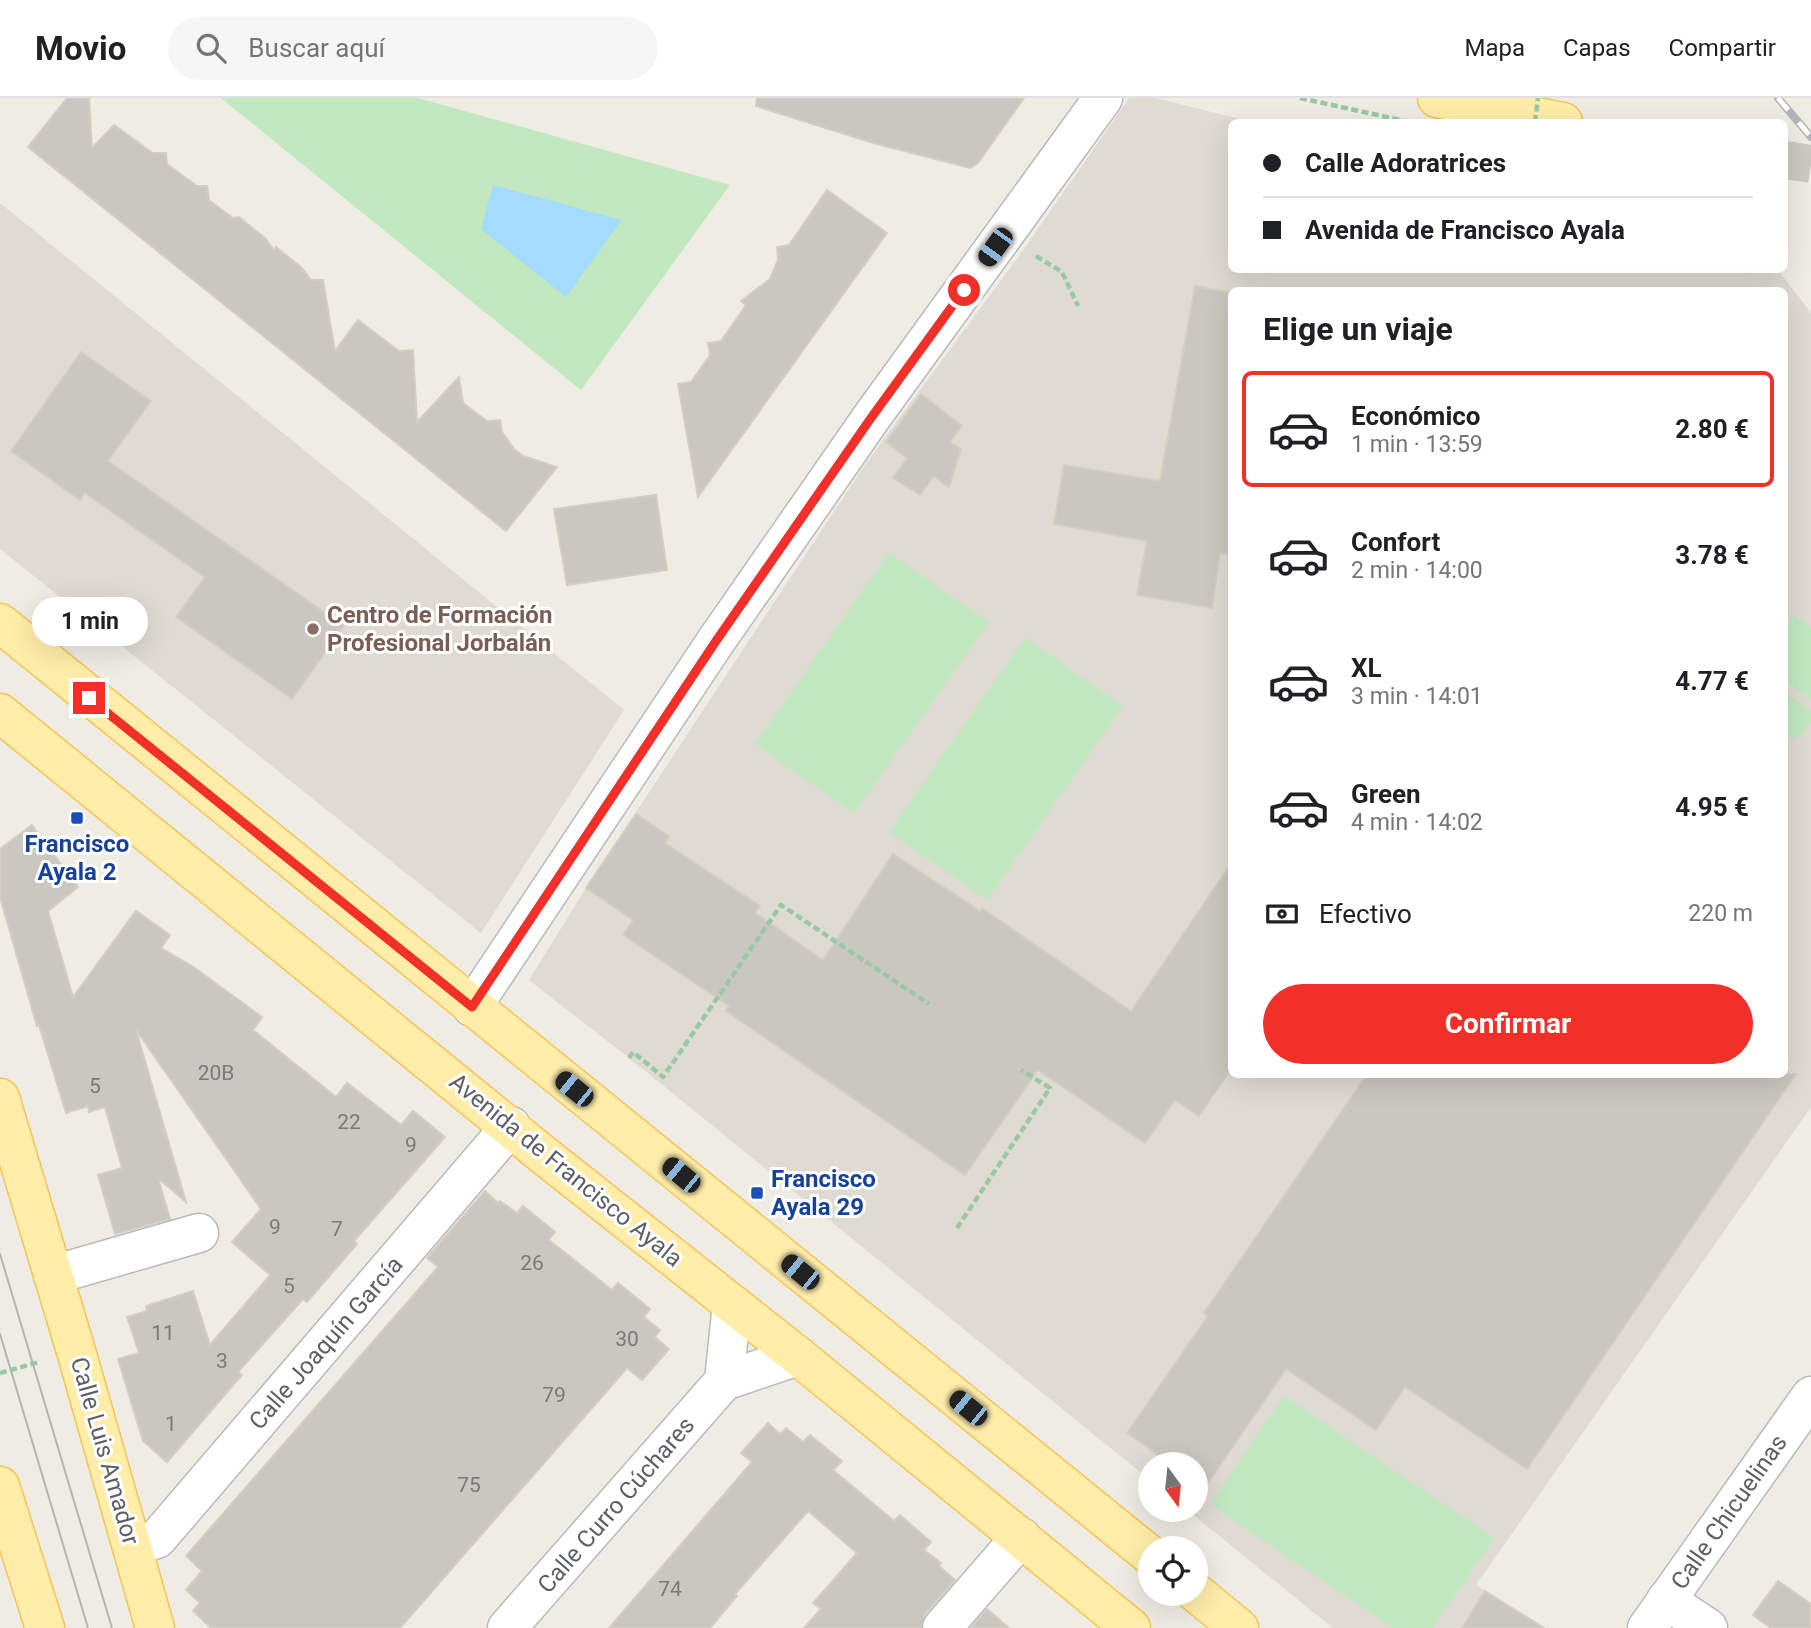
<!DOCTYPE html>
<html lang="es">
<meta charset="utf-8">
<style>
body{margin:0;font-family:Roboto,sans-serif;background:#f6f6f6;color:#202124;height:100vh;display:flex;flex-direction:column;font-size:26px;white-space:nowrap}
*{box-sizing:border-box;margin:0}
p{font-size:23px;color:#757577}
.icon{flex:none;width:38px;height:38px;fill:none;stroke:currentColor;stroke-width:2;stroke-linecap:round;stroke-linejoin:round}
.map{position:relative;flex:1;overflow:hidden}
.drawer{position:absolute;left:1228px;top:189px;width:560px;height:791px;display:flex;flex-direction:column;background:#fff;border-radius:10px;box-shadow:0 7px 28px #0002}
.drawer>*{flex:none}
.banner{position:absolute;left:1228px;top:21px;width:560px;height:154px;border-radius:10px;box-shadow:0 7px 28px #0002;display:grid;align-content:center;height:154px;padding:0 35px;background:#fff}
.needle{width:46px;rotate:165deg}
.buttons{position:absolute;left:1138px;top:1354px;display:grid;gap:14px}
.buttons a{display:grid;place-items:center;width:70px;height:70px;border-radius:50%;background:#fff;box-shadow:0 7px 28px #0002;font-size:35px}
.end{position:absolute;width:32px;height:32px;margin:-16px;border:9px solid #f13029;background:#fff;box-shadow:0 0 0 4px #fff}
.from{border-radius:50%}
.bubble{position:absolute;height:49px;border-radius:24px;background:#fff;box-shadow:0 7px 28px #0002;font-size:23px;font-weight:700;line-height:49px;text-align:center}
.car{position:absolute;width:21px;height:42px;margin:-21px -10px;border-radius:9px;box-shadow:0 0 5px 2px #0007;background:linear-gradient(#222 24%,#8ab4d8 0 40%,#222 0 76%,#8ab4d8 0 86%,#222 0)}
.banner b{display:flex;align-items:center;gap:24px;height:66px;font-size:26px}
.banner b+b{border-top:2px solid #e0e0e0}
.banner i{width:18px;height:18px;background:#202124}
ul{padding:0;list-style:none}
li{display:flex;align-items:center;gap:21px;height:116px;margin:0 14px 10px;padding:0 21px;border:4px solid transparent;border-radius:10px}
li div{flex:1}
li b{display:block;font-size:26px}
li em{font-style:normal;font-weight:700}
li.selected{border-color:#f13029}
li>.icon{width:63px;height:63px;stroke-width:1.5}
h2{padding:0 35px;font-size:32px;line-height:84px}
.pay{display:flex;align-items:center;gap:18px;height:77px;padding:0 35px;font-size:26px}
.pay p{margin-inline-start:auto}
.action{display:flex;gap:14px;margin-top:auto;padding:14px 35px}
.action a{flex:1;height:80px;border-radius:42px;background:#f13029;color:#fff;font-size:28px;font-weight:700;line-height:80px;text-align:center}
header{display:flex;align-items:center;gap:42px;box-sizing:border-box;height:98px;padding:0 35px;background:#fff;border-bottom:2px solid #e0e0e0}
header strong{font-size:33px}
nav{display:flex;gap:38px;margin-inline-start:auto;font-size:24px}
.search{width:490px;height:63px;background:#f6f6f6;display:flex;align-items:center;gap:18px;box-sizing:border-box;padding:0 24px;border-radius:38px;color:#757577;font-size:26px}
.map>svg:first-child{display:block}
</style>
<header>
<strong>Movio</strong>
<div class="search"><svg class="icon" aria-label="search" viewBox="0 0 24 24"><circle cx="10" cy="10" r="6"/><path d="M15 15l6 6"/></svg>Buscar aquí</div>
<nav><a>Mapa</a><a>Capas</a><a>Compartir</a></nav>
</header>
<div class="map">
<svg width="1811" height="1530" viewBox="0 0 1811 1530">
<rect width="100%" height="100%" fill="#efece4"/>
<!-- education -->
<g fill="#dfdbd2" fill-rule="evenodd">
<path d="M 1129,0 L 1156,0 L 1251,24 L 1232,24 L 1232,172 L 1778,172 L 1811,215 L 1811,1009 L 1476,1487 L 1536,1525 L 1532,1530 L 1333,1530 L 1187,1412 L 1195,1412 L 1195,1367 L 1150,1367 L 1150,1382 L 629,960 L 529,882 L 586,790 L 864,368 L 1024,151 ZM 1232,192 L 1785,192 L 1785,976 L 1232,976 Z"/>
<path d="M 0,105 L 624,612 L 481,835 L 0,451 Z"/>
</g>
<!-- green -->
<g fill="#c1e8bf">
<path d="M 221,0 L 418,0 L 730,87 L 581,292 Z"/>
<path d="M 889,455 L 989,524 L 854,715 L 755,646 Z"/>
<path d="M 1793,517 L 1811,529 L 1811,601 L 1785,583 L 1785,528 Z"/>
<path d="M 1025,540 L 1123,608 L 987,802 L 889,734 Z"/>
<path d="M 1785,595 L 1811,612 L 1811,623 L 1800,639 L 1785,639 Z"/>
<path d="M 1284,1298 L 1494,1440 L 1433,1530 L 1393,1530 L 1210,1406 Z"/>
</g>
<!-- water -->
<path fill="#a4dbff" d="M 493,87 L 622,122 L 566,199 L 481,131 Z"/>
<!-- building -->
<g fill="#cac7c1" stroke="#d4cec2" stroke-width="2">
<path d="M 67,0 L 89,0 L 92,50 L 114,27 L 153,55 L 166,55 L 167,66 L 197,88 L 207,88 L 209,102 L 233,120 L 239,119 L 266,141 L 274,152 L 276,149 L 301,169 L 311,182 L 323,182 L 335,253 L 358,222 L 399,253 L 413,252 L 417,324 L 459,279 L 463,305 L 487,323 L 500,322 L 502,334 L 514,351 L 523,358 L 557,369 L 506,433 L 28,49 Z"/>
<path d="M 757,0 L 1024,0 L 978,65 L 970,70 L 873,45 L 756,8 Z"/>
<path d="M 827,92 L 887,135 L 698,399 L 678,286 L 691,284 L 710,257 L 708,245 L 721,243 L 746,207 L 741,203 L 770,181 L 778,162 L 777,149 L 789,147 Z"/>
<path d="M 1195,188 L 1232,195 L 1232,457 L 1220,455 L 1212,510 L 1137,497 L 1147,443 L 1054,426 L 1064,367 L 1160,383 Z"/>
<path d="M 81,254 L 151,303 L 108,363 L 344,528 L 292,601 L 176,519 L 205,479 L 85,395 L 80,402 L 11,353 Z"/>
<path d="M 921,296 L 962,328 L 950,344 L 961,351 L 949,389 L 934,378 L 920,397 L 893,380 L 907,360 L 886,344 Z"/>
<path d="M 656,397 L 667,472 L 567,487 L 554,411 Z"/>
<path d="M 636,716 L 669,738 L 665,745 L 760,808 L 755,815 L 823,862 L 893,756 L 980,813 L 982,810 L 1131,913 L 1232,764 L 1232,970 L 1199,1018 L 1175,1002 L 1145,1045 L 1038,972 L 965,1077 L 726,913 L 729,908 L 623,837 L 633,822 L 586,790 Z"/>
<path d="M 32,727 L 78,789 L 48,813 L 73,899 L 136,813 L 170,837 L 161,850 L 192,868 L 262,919 L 253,932 L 336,999 L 347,985 L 401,1027 L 413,1013 L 445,1039 L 354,1143 L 357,1146 L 307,1204 L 303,1201 L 238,1274 L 242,1277 L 167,1364 L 143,1343 L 118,1261 L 139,1255 L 127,1219 L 147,1213 L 146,1208 L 193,1193 L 210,1247 L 270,1177 L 232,1144 L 261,1111 L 136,932 L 186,1104 L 158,1080 L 170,1121 L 115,1136 L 98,1077 L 122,1070 L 105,1009 L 89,1014 L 88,1008 L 66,1015 L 39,927 L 37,928 L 0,799 L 0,751 Z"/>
<path d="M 1367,976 L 1796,976 L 1527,1371 L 1405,1289 L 1376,1332 L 1286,1271 L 1195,1404 L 1195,1367 L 1173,1367 L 1127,1335 L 1208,1218 L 1204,1215 Z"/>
<path d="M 485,1093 L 498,1105 L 500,1103 L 517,1115 L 523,1108 L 555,1134 L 549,1142 L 612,1192 L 618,1185 L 650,1211 L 644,1219 L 660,1232 L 655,1239 L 669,1251 L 642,1282 L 627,1270 L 400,1530 L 211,1530 L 193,1513 L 200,1505 L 186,1492 L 202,1473 L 186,1458 L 438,1169 L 427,1160 Z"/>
<path d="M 768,1325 L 780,1336 L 786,1330 L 803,1344 L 810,1337 L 842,1363 L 833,1372 L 894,1423 L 900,1417 L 931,1444 L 924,1452 L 941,1465 L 939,1468 L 955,1482 L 925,1516 L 921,1530 L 804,1530 L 821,1511 L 813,1505 L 857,1455 L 808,1413 L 735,1496 L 737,1498 L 710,1530 L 609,1530 L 752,1364 L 741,1355 Z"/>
<path d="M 1778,1483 L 1811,1506 L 1811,1530 L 1771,1530 L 1753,1517 Z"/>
<path d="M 1485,1493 L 1544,1530 L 1462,1530 Z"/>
<path d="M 987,1511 L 1009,1530 L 971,1530 Z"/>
</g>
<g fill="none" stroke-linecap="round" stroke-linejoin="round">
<!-- major-tunnel -->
<path stroke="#cac9c4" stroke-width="38" stroke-dasharray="38 19" stroke-linecap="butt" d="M 1785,62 L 1811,66"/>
<defs>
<g id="minor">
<path d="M 472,909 L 716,543 L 871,320 L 1103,0"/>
<path d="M 53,1177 L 199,1135"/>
<path d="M 724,1283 L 732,1206"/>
<path d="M 132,1449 L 157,1441 L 511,1028"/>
<path d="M 1666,1502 L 1708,1530"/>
<path d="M 507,1530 L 724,1283 L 798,1258"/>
<path d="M 942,1530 L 1021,1439"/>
<path d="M 1647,1530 L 1811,1298"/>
</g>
<g id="major">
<path d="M 1437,0 L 1563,24"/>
<path d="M 0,525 L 1150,1457"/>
<path d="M 0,615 L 546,1059 L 798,1258 L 1131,1530"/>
<path d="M 0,1000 L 76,1253 L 155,1530"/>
<path d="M 0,1388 L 45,1530"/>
<path d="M 1195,1494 L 1239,1530"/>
</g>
</defs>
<!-- minor casing -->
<use href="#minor" stroke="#b7babf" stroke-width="41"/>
<!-- major casing -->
<use href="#major" stroke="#f7c355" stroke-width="41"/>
<!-- path -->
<g stroke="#98c9a4" stroke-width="4.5" stroke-dasharray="7 3.5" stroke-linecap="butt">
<path d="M 1300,0 L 1405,23"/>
<path d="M 1785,91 L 1788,91"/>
<path d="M 1036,158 L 1062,174 L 1078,208"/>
<path d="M 629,960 L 633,954 L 663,979 L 781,807 L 929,906"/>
<path d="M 957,1130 L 1050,990 L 1021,972"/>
<path d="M 0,1275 L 39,1264"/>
</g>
<!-- minor -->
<use href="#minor" stroke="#fff" stroke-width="38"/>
<!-- major -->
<use href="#major" stroke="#ffeda9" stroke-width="38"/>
<!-- tram -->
<g stroke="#b3b4b5" stroke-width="2">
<path d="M 0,1156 L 112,1530"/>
<path d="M 0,1236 L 88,1530"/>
</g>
<defs>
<path id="rail" d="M 1778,0 L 1811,39"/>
</defs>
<!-- rail casing -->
<use href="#rail" stroke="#b3b4b5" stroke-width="8"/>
<!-- rail -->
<use href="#rail" stroke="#fff" stroke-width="5" stroke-dasharray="16" stroke-linecap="butt"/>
<!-- path-bridge -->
<path stroke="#98c9a4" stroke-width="4.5" stroke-dasharray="7 3.5" stroke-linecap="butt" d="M 1535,24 L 1538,0"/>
</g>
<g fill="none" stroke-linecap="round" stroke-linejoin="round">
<!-- route -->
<path stroke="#f13029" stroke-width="9" d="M 89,600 L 472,909 L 716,543 L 871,320 L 964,192"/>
</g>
<!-- markers -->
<circle fill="#8d6e63" stroke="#fff" stroke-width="2.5" cx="313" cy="531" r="7"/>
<g fill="#1a4fb4" stroke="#fff" stroke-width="2.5">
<rect x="70" y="713" width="14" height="14" rx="3.5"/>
<rect x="750" y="1088" width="14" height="14" rx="3.5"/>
</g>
<g text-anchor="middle" stroke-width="6" stroke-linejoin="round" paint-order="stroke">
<!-- number labels -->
<g font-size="21" fill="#787a7c">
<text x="216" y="982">20B</text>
<text x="95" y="995">5</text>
<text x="349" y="1031">22</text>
<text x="411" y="1054">9</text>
<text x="275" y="1136">9</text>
<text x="337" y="1138">7</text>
<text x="532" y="1172">26</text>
<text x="289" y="1195">5</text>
<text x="163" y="1242">11</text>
<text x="627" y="1248">30</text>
<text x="222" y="1270">3</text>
<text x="554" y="1304">79</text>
<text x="171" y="1333">1</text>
<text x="469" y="1394">75</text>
<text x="670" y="1498">74</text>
</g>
<!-- education labels -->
<g font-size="24" font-weight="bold" fill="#785e54" stroke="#fff" text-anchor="start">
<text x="327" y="525">Centro de Formación<tspan x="327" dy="28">Profesional Jorbalán</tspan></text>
</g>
<!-- transit labels -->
<g font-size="24" font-weight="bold" fill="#164399" stroke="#fff">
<text x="77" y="754">Francisco<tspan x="77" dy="28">Ayala 2</tspan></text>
<text x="771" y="1089" text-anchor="start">Francisco<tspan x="771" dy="28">Ayala 29</tspan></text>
</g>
<!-- street labels -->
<g font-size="24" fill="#5c6065" stroke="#fff">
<text transform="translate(566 1072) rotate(39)" y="8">Avenida de Francisco Ayala</text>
<text transform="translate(326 1245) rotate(-49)" y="8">Calle Joaquín García</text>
<text transform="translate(105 1353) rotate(74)" y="8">Calle Luis Amador</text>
<text transform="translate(616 1407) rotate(-49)" y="8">Calle Curro Cúchares</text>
<text transform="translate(1729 1414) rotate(-55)" y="8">Calle Chicuelinas</text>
</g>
</g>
</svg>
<div class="buttons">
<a><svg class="needle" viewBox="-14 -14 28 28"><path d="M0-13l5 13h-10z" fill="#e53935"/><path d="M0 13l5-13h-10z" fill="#757577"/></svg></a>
<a><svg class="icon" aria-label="locate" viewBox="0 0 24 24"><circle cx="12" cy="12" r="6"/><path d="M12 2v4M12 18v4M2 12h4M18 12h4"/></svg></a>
</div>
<i class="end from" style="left:964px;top:192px"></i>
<i class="end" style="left:89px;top:600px"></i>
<div class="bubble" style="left:32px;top:499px;width:116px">1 min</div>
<i class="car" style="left:995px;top:149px;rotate:216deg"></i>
<i class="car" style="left:574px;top:991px;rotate:309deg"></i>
<i class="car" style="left:681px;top:1077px;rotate:309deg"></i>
<i class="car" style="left:800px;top:1174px;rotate:309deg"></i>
<i class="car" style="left:968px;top:1310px;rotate:309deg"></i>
<div class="banner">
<b><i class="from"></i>Calle Adoratrices</b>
<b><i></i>Avenida de Francisco Ayala</b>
</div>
<section class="drawer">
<h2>Elige un viaje</h2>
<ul>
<li class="selected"><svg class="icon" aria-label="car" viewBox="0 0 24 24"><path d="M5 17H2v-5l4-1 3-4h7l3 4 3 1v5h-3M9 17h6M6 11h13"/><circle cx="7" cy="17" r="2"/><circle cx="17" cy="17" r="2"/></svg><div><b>Económico</b><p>1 min · 13:59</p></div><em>2.80 €</em></li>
<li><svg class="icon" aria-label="car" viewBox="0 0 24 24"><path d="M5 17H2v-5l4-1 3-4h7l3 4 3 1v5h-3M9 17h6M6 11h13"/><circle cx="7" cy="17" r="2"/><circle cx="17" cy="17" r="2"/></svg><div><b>Confort</b><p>2 min · 14:00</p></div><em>3.78 €</em></li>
<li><svg class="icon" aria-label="car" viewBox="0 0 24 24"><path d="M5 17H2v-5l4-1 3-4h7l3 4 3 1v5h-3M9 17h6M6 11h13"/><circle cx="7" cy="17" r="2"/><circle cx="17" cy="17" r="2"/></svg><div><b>XL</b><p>3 min · 14:01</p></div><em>4.77 €</em></li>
<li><svg class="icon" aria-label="car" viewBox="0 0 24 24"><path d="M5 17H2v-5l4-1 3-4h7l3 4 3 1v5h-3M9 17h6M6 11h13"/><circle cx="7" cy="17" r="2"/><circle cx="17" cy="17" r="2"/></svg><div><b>Green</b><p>4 min · 14:02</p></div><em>4.95 €</em></li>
</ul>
<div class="pay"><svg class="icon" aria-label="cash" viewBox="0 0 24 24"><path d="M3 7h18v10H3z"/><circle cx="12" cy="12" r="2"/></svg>Efectivo<p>220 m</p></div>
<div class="action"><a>Confirmar</a></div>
</section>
</div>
